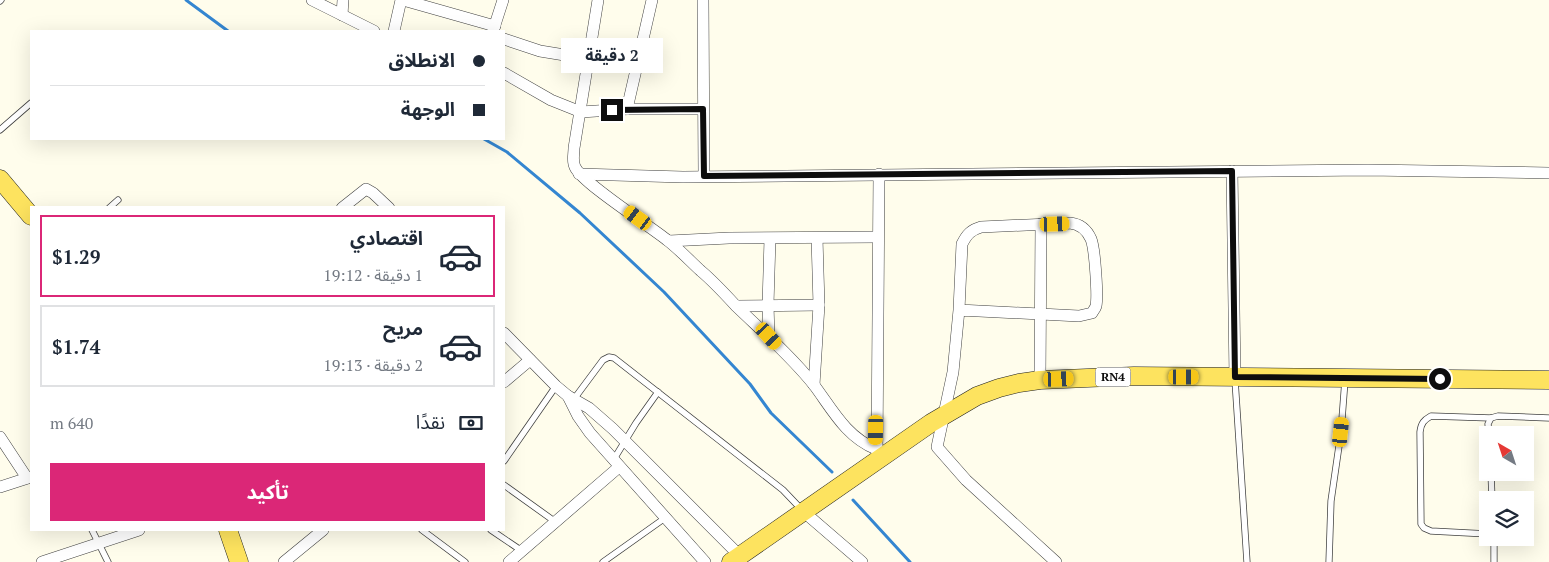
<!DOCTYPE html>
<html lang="ar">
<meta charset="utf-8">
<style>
body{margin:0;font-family:"PT Serif","Noto Sans Arabic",serif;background:#f2f2f3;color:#1f2937;direction:rtl;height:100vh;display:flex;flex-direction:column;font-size:19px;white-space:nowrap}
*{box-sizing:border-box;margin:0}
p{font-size:16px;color:#747a83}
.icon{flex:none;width:28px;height:28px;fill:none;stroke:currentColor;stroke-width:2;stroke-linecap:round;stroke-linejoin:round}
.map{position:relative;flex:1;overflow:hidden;direction:ltr}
.sheet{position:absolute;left:30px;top:206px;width:475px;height:325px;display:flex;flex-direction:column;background:#fff;border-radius:0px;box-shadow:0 5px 20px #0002;direction:rtl}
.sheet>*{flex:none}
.hud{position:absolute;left:30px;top:30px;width:475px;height:110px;border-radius:0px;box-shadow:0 5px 20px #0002;direction:rtl;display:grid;align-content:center;height:110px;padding:0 20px;background:#fff}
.needle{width:32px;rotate:321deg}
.tools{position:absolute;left:1479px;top:426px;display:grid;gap:10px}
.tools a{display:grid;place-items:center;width:55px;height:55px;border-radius:0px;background:#fff;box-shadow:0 5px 20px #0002;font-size:25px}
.end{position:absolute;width:22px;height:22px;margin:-11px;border:6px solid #0d0d0d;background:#fff;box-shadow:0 0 0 2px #fff}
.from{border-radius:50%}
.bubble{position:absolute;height:35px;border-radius:0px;background:#fff;box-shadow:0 5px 20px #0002;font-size:16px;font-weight:700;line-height:35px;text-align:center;direction:rtl}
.car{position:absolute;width:15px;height:30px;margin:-15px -8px;border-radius:6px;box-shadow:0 0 4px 1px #0007;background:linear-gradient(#f5c518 24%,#345 0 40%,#f5c518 0 76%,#345 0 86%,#f5c518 0)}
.hud b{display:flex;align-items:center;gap:18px;height:48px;font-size:19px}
.hud b+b{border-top:1px solid #e0e1e3}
.hud i{width:12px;height:12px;background:#1f2937}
ul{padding:9px 0 0;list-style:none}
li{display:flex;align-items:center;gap:15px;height:82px;margin:0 10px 8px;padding:0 10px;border:2px solid #e0e1e3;border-radius:0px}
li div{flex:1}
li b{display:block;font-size:19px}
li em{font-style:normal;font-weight:700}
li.selected{border-color:#db2777}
li>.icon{width:45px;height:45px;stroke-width:1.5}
.pay{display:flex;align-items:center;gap:12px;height:55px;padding:0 20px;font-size:19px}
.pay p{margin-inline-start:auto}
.primary-button{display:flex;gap:10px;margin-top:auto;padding:10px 20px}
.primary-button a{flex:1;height:58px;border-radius:0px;background:#db2777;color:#fff;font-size:20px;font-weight:700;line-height:58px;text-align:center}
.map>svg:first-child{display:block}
</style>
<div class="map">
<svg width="1549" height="562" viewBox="0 0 1549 562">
<rect width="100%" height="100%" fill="#fffdec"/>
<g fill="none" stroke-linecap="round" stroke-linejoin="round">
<!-- stream -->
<g stroke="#3486d1" stroke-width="3">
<path d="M 186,0 L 228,31"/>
<path d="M 484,139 L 507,152 L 580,213 L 664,292 L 750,384 L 771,413 L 832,472"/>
<path d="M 853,500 L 910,562"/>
</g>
<defs>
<g id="lane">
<path d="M 0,1 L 1,0"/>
<path d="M 0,130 L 31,103"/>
<path d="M 109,208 L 118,200"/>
<path d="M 1235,380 L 1247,562"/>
<path d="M 574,399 L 603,360 L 609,357 L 614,358 L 783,490 L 802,510"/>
<path d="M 1489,435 L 1488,424 L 1491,418 L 1498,416 L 1549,418"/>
<path d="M 614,459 L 636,423 L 658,392"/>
<path d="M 504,461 L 556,386"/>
<path d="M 1491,472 L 1492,500"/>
<path d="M 504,485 L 557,523"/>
<path d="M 92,530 L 108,562"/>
<path d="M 422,530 L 465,562"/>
<path d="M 491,530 L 522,551"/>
<path d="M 1488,534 L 1431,531 L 1424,528 L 1421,524 L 1420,432 C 1421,423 1424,420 1431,416 L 1491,418"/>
<path d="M 1494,538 L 1494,562"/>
<path d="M 603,562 L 665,518"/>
<path d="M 1329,562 L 1331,501 L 1341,432 L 1345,380"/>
</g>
<g id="street">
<path d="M 312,0 L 374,31"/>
<path d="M 403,0 L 495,26"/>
<path d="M 598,0 L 574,148 C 574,155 572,161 575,167 C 582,183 650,226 667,240 C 679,249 690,261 701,271 C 714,282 725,294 736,306 C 762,331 791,356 814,385 C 832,409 846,437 876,449"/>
<path d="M 703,0 L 704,176"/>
<path d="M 342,15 L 343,0"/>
<path d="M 394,31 L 401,0"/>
<path d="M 493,31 L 503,0"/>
<path d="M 504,39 L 540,51 L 589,59"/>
<path d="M 504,73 L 551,100 L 581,112 L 627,109 L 703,109"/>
<path d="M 627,109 L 652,0"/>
<path d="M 1232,171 L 1235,377"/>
<path d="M 579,174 L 683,177 L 1368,170 L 1549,173"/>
<path d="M 342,208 L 366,189 L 373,193 L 389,208"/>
<path d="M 669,241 L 729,238 L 878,237"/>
<path d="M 737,306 L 819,305 L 817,238"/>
<path d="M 959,310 L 1079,316 L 1092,313 C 1093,311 1095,309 1096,306 C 1098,296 1095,249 1091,239 C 1087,230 1080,224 1070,223 L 981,227 C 971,230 967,234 962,244 L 959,310 L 953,372 L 937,447 L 966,480 L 1056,562"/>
<path d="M 504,333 L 556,386 L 568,396 L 589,408 L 613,429 L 740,556"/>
<path d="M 769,336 L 768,305 L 770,239"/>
<path d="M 1040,380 L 1041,224"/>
<path d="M 504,382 L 530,360"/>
<path d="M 814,385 L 819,305"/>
<path d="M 568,396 L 578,416 L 590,433 L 705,562"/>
<path d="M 0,437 L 27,478"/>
<path d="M 877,455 L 879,174"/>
<path d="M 0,487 L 31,477"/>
<path d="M 804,512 L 862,562"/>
<path d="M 42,562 L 139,530"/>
<path d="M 284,562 L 323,530"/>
<path d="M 509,562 L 619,467"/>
</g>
<g id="primary">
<path d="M 0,179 L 31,216"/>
<path d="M 228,530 L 239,562"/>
<path d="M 731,562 L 931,423 L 977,396 L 999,388 L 1019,383 L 1040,380 L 1134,376 L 1549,380"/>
</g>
</defs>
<!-- lane casing -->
<use href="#lane" stroke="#404040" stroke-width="7"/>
<!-- street casing -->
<use href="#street" stroke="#404040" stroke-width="12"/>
<!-- primary casing -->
<use href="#primary" stroke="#1e1e1e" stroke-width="19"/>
<!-- lane -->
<use href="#lane" stroke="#fff" stroke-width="5.5"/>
<!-- street -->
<use href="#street" stroke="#fff" stroke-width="11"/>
<!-- primary -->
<use href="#primary" stroke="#fde35f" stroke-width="18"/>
</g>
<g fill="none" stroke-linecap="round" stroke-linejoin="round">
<!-- route -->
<path stroke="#0d0d0d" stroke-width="6" d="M 612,110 L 703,109 L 704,176 L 1232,171 L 1235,377 L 1440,379"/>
</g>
<g text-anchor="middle" stroke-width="5" stroke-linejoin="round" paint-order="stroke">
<!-- shield labels -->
<rect fill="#fff" stroke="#565656" stroke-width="1" x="1095.5" y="367.5" width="35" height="19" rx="4"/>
<g font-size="12" font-weight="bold" fill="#0d0d0d">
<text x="1113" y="381">RN4</text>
</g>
</g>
</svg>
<div class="tools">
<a><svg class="needle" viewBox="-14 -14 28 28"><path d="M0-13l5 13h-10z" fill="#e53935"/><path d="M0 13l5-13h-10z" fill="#747a83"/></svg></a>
<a><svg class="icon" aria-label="layers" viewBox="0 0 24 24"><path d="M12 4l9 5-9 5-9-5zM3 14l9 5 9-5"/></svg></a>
</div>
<i class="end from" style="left:1440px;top:379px"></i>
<i class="end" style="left:612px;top:110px"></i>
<div class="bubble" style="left:561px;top:38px;width:102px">2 دقيقة</div>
<i class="car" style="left:638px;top:218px;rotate:306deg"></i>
<i class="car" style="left:1055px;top:224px;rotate:88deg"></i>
<i class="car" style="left:769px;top:336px;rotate:138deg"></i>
<i class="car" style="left:1184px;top:377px;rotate:90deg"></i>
<i class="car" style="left:1059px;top:379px;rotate:88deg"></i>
<i class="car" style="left:876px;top:430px;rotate:181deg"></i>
<i class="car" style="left:1341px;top:432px;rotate:6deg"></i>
<div class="hud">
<b><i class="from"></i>الانطلاق</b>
<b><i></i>الوجهة</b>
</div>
<section class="sheet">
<ul>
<li class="selected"><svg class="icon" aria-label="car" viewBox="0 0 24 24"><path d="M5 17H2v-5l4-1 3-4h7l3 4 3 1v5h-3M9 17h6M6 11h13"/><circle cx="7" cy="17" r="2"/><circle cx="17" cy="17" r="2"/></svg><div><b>اقتصادي</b><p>1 دقيقة · 19:12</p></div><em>$1.29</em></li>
<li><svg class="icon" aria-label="car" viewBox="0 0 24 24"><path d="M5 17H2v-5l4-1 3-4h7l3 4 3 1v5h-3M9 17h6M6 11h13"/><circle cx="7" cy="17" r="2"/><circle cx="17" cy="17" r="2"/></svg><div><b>مريح</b><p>2 دقيقة · 19:13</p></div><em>$1.74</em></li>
</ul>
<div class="pay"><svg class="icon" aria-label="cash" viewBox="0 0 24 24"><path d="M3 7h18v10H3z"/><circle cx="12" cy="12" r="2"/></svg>نقدًا<p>640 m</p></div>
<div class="primary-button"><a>تأكيد</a></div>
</section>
</div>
